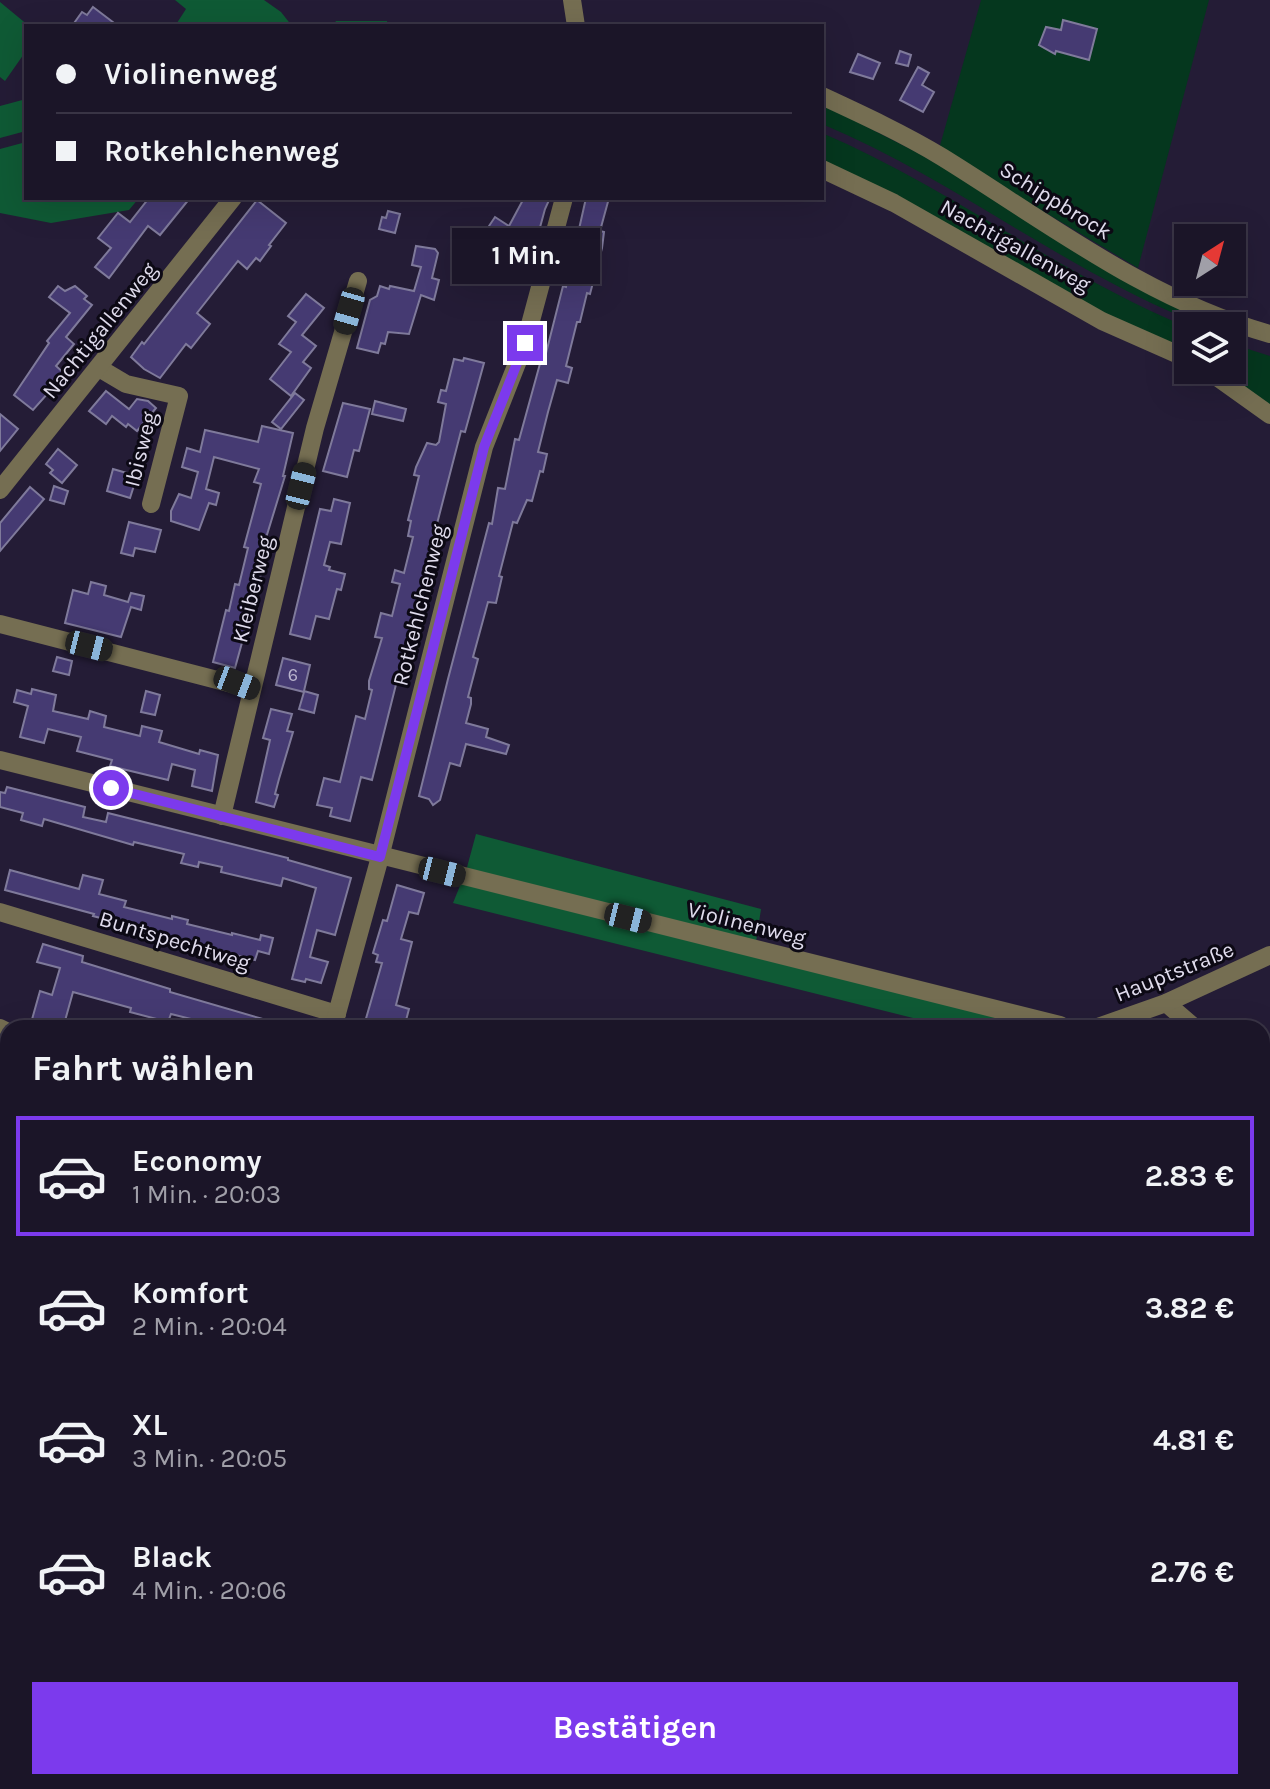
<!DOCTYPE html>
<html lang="de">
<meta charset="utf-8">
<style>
body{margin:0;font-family:Karla,sans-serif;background:#282234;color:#f1f3f6;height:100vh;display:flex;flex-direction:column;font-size:30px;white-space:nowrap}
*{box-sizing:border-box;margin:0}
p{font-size:26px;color:#a09fa8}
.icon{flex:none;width:44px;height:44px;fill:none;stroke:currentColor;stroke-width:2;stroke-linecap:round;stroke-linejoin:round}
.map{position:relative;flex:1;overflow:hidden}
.side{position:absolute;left:0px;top:1020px;width:1270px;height:770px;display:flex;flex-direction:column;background:#1b1528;border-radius:24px 24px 0 0;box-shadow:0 8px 32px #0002,0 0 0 2px #393445}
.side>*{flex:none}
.guide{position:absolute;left:24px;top:24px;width:800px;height:176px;border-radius:0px;box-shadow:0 8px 32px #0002,0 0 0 2px #393445;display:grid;align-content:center;height:176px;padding:0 32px;background:#1b1528}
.needle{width:52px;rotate:36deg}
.buttons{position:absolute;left:1174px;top:224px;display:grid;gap:16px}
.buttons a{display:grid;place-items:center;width:72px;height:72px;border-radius:0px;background:#1b1528;box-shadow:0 8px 32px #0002,0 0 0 2px #393445;font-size:40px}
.end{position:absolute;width:36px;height:36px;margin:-18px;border:10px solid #7c3aed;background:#fff;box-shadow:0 0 0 4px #fff}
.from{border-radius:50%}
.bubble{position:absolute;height:56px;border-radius:0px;background:#1b1528;box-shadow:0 8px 32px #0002,0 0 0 2px #393445;font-size:26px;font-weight:700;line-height:56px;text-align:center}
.car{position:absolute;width:24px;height:48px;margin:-24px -12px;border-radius:10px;box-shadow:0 0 6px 2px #0007;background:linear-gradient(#222 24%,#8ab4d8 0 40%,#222 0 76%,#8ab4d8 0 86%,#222 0)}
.guide b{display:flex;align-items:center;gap:28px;height:76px;font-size:30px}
.guide b+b{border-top:2px solid #393445}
.guide i{width:20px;height:20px;background:#f1f3f6}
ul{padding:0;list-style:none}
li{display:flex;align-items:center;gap:24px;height:120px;margin:0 16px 12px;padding:0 16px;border:4px solid transparent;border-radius:0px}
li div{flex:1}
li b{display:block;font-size:30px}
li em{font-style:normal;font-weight:700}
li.active{border-color:#7c3aed}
li>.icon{width:72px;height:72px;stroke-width:1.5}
h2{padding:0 32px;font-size:36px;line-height:96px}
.button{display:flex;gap:16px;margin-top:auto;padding:16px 32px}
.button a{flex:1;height:92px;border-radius:0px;background:#7c3aed;color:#fff;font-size:32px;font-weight:700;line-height:92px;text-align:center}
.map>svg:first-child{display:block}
</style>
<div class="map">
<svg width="1270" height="1789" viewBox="0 0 1270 1789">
<rect width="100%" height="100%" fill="#241c36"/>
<!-- education -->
<path fill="#332619" d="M 8,1176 L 8,1380 L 0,1382 L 0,1177 Z"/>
<!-- green -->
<g fill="#05371e">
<path d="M 981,0 L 1209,0 L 1138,268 L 939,149 Z"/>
<path d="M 822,104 L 918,153 L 1190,312 L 1185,318 C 1058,265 949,177 822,124 Z"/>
<path d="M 822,133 C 949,187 1059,274 1187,327 L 1178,348 L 1113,320 L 822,163 Z"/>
<path d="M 1232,344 L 1270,356 L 1270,408 L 1219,370 L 1232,370 Z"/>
</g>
<!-- forest -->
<g fill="#0f5a35">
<path d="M 175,0 L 264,0 L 281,12 L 292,26 L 175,26 L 186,9 Z"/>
<path d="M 0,2 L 29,26 L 26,26 L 26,51 L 5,81 L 0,77 Z"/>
<path d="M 336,21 L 387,21 L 388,26 L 333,26 Z"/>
<path d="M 26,99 L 26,131 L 0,138 L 0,106 Z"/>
<path d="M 26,142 L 26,198 L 139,198 L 129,210 L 51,223 L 0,213 L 0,149 Z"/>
<path d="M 476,834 L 761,909 L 756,942 L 1065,1018 L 1036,1028 L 941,1028 L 945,1026 L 453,903 L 466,871 Z"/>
</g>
<!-- building -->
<g fill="#453a72" stroke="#7f7a9b" stroke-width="2">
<path d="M 93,7 L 118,26 L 72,26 L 82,12 L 87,15 Z"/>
<path d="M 1063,20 L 1097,29 L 1089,60 L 1056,51 L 1055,54 L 1039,45 L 1046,27 L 1061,30 Z"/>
<path d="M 900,51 L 911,55 L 908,66 L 896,63 Z"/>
<path d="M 858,54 L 880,63 L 873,79 L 850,72 Z"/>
<path d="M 918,67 L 929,73 L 922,85 L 934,92 L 923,112 L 900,100 Z"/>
<path d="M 149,198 L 190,198 L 160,235 L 148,226 L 109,278 L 95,267 L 111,248 L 98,238 L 118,213 L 130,222 Z"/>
<path d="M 524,198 L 550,198 L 545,209 L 536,242 L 516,273 L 488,260 L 477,252 L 479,249 L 475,247 L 495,217 L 509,226 Z"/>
<path d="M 586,198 L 609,198 L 600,231 L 604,232 L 602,248 L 590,294 L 587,293 L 580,322 L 577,322 L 566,366 L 572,368 L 568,383 L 557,380 L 548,412 L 538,452 L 547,454 L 543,472 L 540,471 L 532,501 L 527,500 L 517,523 L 513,522 L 499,576 L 502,577 L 496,603 L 488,602 L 473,657 L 478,659 L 468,697 L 471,698 L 471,704 L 466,723 L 488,729 L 486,737 L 509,745 L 506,754 L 466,744 L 460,766 L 450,763 L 440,800 L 433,805 L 429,799 L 419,796 L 448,679 L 489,523 L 492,524 L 498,488 L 505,489 L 515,439 L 519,440 L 541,360 L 544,361 L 563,286 L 566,287 Z"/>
<path d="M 257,200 L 286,223 L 269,245 L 271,246 L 260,261 L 256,258 L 247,269 L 238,261 L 197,313 L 210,324 L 191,348 L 186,344 L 160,378 L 144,369 L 131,357 L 142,342 L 144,344 Z"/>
<path d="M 388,211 L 400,214 L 395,233 L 379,229 L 382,217 L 386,218 Z"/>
<path d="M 416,246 L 435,249 L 438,253 L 432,278 L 439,280 L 434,300 L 421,295 L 409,334 L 388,332 L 385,344 L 381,343 L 378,353 L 357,348 L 370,300 L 377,296 L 380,286 L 389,289 L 390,286 L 414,291 L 421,267 L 412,265 Z"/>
<path d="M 58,286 L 65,291 L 75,286 L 87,296 L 84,299 L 92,305 L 66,337 L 74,344 L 56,366 L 65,374 L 33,410 L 14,395 L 49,343 L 47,341 L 70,313 L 49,297 Z"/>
<path d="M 306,294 L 324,308 L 302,335 L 316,346 L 303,362 L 311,368 L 291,396 L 270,379 L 291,352 L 279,344 L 296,322 L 288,316 Z"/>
<path d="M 464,358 L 484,363 L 465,432 L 461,431 L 423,578 L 432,580 L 429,591 L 420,589 L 372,780 L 361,777 L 350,821 L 330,816 L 332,808 L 317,805 L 324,778 L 340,782 L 356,716 L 365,719 L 372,690 L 369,689 L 369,681 L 382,638 L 375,637 L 381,613 L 392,616 L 400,584 L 392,582 L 395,570 L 404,573 L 413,537 L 408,536 L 411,521 L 408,520 L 419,476 L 414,475 L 416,467 L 427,443 L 436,445 L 439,442 L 446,404 L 438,402 L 441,390 L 446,391 L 454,359 L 463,361 Z"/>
<path d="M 106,391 L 129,409 L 137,399 L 148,401 L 156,408 L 137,431 L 128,424 L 126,427 L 112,416 L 106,424 L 89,411 Z"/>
<path d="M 295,393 L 304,400 L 281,429 L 272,422 Z"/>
<path d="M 375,401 L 406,409 L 403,421 L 372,414 Z"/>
<path d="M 343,403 L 370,409 L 359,451 L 354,450 L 347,477 L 323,471 Z"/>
<path d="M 0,414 L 18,429 L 0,451 Z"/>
<path d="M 262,426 L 293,433 L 283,476 L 285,476 L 262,551 L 267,552 L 235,668 L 213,662 L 226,610 L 229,611 L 235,584 L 239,585 L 248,548 L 244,547 L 261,484 L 254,482 L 259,469 L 214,457 L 206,489 L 219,493 L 216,505 L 209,503 L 199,530 L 171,521 L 171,511 L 179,494 L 191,498 L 198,472 L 182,467 L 187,448 L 200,452 L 205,430 L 258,442 Z"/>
<path d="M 58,449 L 77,465 L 62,483 L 50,473 L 53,470 L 46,464 Z"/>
<path d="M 113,469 L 137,476 L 130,498 L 107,491 Z"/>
<path d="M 54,486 L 68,491 L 64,504 L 50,500 Z"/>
<path d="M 30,487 L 44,499 L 0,551 L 0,523 Z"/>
<path d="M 334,499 L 350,503 L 341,544 L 330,542 L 324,565 L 330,567 L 329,570 L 345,574 L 341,590 L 337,589 L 329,619 L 316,616 L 310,639 L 290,634 L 320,509 L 331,511 Z"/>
<path d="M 129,522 L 161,530 L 155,552 L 135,548 L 133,556 L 121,553 Z"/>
<path d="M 91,582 L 106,586 L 104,595 L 128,602 L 131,593 L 144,596 L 141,610 L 131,607 L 121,637 L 65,623 L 73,590 L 88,594 Z"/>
<path d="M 57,657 L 72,661 L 69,675 L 53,671 Z"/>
<path d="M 283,658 L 310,665 L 304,691 L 318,695 L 314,713 L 299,709 L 304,692 L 276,685 Z"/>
<path d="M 32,689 L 56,695 L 53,711 L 88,719 L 90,711 L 106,716 L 104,727 L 140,736 L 142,726 L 162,731 L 159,742 L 199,754 L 200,750 L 218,755 L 212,791 L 192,786 L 195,770 L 172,764 L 168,780 L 110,766 L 112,760 L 77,751 L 81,737 L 48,729 L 44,743 L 20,737 L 28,706 L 14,702 L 17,690 L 31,694 Z"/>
<path d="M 146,691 L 160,695 L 155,715 L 141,712 Z"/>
<path d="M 271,709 L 292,714 L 287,731 L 293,732 L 279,779 L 275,794 L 278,795 L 274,807 L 256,802 L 270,740 L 263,738 Z"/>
<path d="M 7,787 L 85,807 L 83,817 L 106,822 L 108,813 L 288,858 L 288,860 L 351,878 L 335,935 L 317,930 L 310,957 L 328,962 L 321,983 L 306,979 L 305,982 L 292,979 L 316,888 L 283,878 L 281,886 L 221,872 L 222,867 L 199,862 L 198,867 L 181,863 L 184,854 L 134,842 L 133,845 L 44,819 L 42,826 L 21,820 L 23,813 L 0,807 L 0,792 L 5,793 Z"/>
<path d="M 10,870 L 79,889 L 83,875 L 103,880 L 99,894 L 126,901 L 124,907 L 172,919 L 172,916 L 188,920 L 187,924 L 232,935 L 232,933 L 260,940 L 261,935 L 273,938 L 269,954 L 258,951 L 255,960 L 211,949 L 210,953 L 138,931 L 139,928 L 93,916 L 94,914 L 5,890 Z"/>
<path d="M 397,885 L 424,893 L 418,914 L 409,912 L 401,939 L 412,942 L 396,1005 L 409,1009 L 404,1028 L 368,1028 L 370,1023 L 365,1022 L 382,963 L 376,962 L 378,955 L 373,953 L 383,920 L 387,921 Z"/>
<path d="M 43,944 L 83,956 L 82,962 L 170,989 L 170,992 L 280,1024 L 280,1028 L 193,1028 L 195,1020 L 171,1014 L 168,1022 L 130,1012 L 131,1008 L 73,992 L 63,1028 L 49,1028 L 31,1023 L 40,991 L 52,995 L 60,968 L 37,962 Z"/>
</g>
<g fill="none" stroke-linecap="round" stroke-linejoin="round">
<!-- minor -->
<g stroke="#756e52" stroke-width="18">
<path d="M 572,0 L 576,26"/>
<path d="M 822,96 C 863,115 904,134 942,157 C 1047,222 1149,301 1270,334"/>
<path d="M 822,169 L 894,203 L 1102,321 L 1188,359"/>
<path d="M 99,368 L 126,384 L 179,396 L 151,504"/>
<path d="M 1207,370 L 1270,415"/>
<path d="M 0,490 L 233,198"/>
<path d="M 0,624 L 252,689"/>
<path d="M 0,760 L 1060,1025 L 1062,1028"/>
<path d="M 222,816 L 315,428 L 358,281"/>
<path d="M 0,912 L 337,1014"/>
<path d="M 1166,1003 L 1195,1028"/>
<path d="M 0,1028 L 8,1032"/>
<path d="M 333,1028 L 380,857 L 484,447 L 525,343 L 564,198"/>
<path d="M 1095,1028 L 1166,1003 L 1270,955"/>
<path d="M 1262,1067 L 1270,1071"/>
<path d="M 2,1110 L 8,1089"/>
<path d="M 0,1398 L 8,1395"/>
<path d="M 1262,1427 L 1270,1463"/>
<path d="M 0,1769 L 8,1762"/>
<path d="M 1262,1773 L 1270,1755"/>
<path d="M 24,1782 L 32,1789"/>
<path d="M 338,1782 L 347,1789"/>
<path d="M 1020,1782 L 1036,1789"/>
<path d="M 266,1789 L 273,1782"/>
<path d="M 362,1789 L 366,1782"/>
<path d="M 526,1789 L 529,1782"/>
<path d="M 682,1789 L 684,1782"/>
</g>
</g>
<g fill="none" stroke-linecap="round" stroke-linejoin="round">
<!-- route -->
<path stroke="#7c3aed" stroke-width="10" d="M 111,788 L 380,857 L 484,447 L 525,343"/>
</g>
<g text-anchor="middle" stroke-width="6" stroke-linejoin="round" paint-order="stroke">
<!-- number labels -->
<g font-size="18" fill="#b9b4ce">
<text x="293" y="681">6</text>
</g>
<!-- street labels -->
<g font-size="22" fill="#e0dced" stroke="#0c0914">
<text transform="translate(1056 200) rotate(32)" y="8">Schippbrock</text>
<text transform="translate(1016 245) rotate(29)" y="8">Nachtigallenweg</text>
<text transform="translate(99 330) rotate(-51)" y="8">Nachtigallenweg</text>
<text transform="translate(140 449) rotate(-76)" y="8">Ibisweg</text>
<text transform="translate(252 589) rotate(-76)" y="8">Kleiberweg</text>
<text transform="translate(419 605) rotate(-76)" y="8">Rotkehlchenweg</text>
<text transform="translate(747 923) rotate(14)" y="8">Violinenweg</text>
<text transform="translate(175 940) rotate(17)" y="8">Buntspechtweg</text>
<text transform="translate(1174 971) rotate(-22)" y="8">Hauptstraße</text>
</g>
</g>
</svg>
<div class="buttons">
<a><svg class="needle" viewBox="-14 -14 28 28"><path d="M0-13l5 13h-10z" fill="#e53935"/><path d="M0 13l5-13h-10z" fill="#a09fa8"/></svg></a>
<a><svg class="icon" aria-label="layers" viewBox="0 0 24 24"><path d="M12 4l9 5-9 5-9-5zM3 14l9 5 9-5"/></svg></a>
</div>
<i class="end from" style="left:111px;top:788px"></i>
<i class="end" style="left:525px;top:343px"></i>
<div class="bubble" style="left:452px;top:228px;width:148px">1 Min.</div>
<i class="car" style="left:349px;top:311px;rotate:196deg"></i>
<i class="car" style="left:301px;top:486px;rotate:14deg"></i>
<i class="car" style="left:89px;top:646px;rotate:104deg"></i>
<i class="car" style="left:237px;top:683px;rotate:111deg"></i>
<i class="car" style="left:442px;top:872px;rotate:104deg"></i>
<i class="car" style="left:628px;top:918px;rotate:104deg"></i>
<div class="guide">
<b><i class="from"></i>Violinenweg</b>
<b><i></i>Rotkehlchenweg</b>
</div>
<section class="side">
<h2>Fahrt wählen</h2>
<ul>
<li class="active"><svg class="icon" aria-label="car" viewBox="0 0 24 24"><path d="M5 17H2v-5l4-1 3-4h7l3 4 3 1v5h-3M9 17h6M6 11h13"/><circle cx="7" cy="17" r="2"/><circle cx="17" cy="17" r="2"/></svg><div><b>Economy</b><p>1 Min. · 20:03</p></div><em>2.83 €</em></li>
<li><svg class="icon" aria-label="car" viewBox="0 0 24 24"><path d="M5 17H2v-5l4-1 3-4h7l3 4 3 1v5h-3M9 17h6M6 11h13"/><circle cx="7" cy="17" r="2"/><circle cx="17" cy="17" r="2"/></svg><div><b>Komfort</b><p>2 Min. · 20:04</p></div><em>3.82 €</em></li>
<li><svg class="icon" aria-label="car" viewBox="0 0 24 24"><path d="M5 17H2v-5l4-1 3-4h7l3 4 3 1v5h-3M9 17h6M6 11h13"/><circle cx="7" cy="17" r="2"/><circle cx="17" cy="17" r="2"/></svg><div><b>XL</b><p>3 Min. · 20:05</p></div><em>4.81 €</em></li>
<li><svg class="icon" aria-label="car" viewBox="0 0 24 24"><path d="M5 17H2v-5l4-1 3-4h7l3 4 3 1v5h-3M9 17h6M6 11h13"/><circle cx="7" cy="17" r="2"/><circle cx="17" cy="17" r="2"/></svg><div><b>Black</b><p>4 Min. · 20:06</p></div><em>2.76 €</em></li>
</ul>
<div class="button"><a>Bestätigen</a></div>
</section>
</div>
